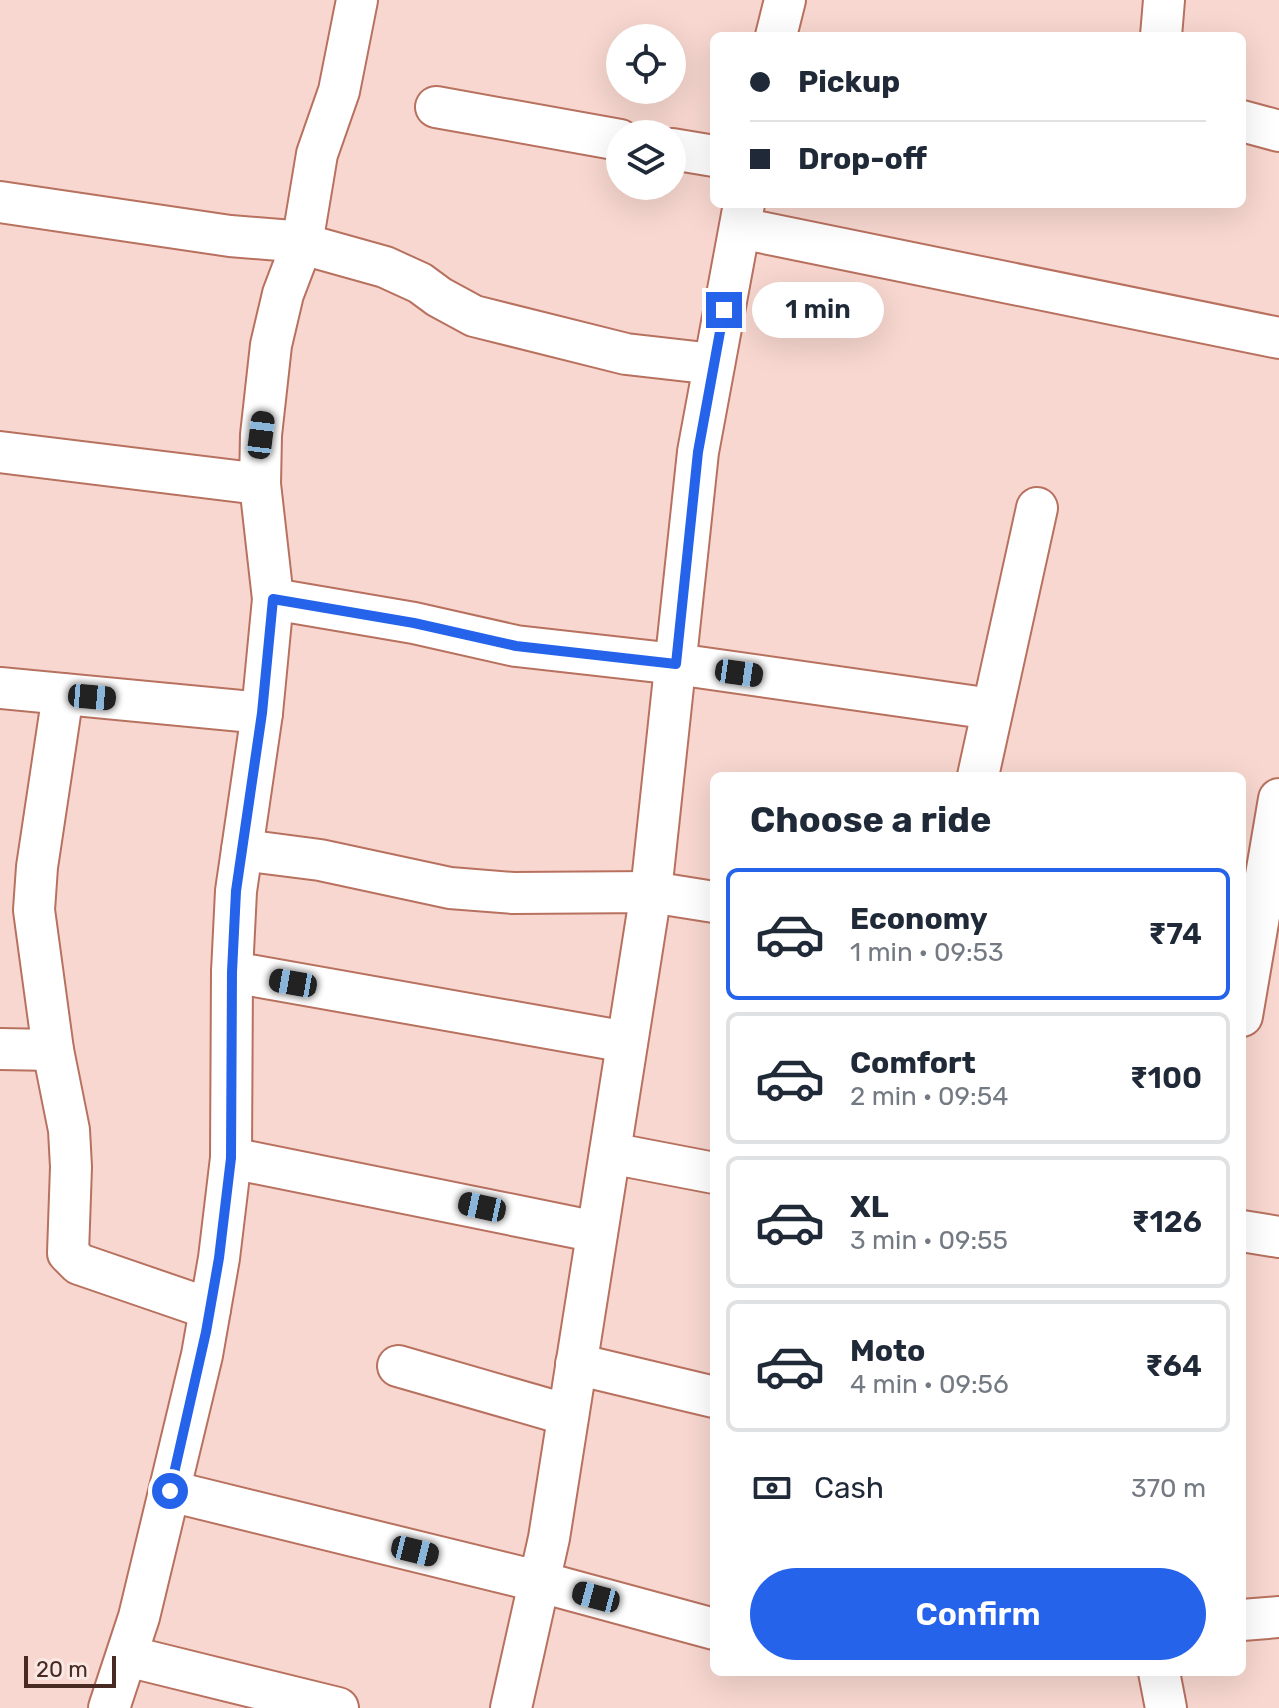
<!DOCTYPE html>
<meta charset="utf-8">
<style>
body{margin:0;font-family:Rubik,sans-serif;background:#f6f6f7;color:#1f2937;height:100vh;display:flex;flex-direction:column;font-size:30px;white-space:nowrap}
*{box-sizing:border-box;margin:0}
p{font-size:26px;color:#747a83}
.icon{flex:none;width:44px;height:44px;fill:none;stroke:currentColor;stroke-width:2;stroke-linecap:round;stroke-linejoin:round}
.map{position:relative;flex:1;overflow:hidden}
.details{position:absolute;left:710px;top:772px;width:536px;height:904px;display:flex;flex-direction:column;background:#fff;border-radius:12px;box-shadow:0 8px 32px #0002}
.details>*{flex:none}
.guide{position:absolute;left:710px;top:32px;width:536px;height:176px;border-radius:12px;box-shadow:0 8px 32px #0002;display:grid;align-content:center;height:176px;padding:0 40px;background:#fff}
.buttons{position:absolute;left:606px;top:24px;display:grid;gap:16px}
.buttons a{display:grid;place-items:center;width:80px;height:80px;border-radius:50%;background:#fff;box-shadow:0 8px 32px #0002;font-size:40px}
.scale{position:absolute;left:24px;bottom:20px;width:92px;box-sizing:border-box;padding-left:8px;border:4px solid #482a23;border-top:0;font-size:22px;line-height:28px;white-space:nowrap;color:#482a23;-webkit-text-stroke:6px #f9e8e4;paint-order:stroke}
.end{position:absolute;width:36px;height:36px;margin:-18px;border:10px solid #2563eb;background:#fff;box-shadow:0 0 0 4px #fff}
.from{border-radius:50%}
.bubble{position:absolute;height:56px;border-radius:28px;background:#fff;box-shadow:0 8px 32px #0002;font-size:26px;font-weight:600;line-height:56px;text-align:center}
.car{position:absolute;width:24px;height:48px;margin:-24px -12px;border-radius:10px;box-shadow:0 0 6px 2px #0007;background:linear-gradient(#222 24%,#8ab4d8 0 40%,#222 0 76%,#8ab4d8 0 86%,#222 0)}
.guide b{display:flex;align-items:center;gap:28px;height:76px;font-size:30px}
.guide b+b{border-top:2px solid #e0e1e3}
.guide i{width:20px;height:20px;background:#1f2937}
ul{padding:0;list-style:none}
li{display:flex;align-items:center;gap:24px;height:132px;margin:0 16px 12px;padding:0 24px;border:4px solid #e0e1e3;border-radius:12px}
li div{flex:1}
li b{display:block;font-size:30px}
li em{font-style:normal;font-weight:600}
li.active{border-color:#2563eb}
li>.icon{width:72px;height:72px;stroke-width:1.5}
h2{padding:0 40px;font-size:36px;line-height:96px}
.pay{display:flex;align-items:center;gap:20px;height:88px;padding:0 40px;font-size:30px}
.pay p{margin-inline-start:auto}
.primary-button{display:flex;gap:16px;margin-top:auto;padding:16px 40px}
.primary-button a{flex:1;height:92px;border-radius:48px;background:#2563eb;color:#fff;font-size:32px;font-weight:600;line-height:92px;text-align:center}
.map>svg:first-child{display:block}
</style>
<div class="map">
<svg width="1279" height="1708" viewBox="0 0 1279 1708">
<rect width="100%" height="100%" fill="#f7d7cf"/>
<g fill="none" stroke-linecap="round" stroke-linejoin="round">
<defs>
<g id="minor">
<path d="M 776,36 L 785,0"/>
<path d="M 1161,36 L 1164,0"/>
<path d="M 436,107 L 620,140"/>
<path d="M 1242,121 L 1279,131"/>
<path d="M 672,149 L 714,156"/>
<path d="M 0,202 L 230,236 L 292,241 L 385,267 L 420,283 L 439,297 L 474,316 L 626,354 L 714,364"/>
<path d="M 740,228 L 1279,338"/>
<path d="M 0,452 L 260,484"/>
<path d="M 273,599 L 414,623 L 516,646 L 676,664 L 992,709"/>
<path d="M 0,688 L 262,713"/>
<path d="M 63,694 L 37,867 L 34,910 L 53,1050 L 69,1130 L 71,1167 L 68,1253 L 79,1264 L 210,1309"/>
<path d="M 978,776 L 1037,508"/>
<path d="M 242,850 L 320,860 L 450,888 L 513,893 L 651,892 L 714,902"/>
<path d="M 232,972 L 627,1042"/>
<path d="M 1242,1016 L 1279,799"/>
<path d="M 0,1049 L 53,1050"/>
<path d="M 610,1153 L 714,1173"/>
<path d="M 231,1158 L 597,1232"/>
<path d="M 1242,1231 L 1279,1237"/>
<path d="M 576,1364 L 714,1397"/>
<path d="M 398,1366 L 568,1415"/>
<path d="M 170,1491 L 537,1581 L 714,1629"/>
<path d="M 1242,1620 L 1279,1617"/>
<path d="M 127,1656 L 338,1708"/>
<path d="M 1159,1672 L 1166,1708"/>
<path d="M 109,1708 L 139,1617 L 202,1355 L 219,1258 L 231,1158 L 232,972 L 236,891 L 262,713 L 273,599 L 260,484 L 261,435 L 271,345 L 283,294 L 302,244 L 317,154 L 339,91 L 357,0"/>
<path d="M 511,1708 L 549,1538 L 651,892 L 698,452 L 744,204"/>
</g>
</defs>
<!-- minor casing -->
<use href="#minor" stroke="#b8715f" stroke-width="44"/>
<!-- minor -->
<use href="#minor" stroke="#fff" stroke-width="40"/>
</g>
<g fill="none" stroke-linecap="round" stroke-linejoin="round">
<!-- route -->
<path stroke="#2563eb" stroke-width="10" d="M 170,1491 L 206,1332 L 219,1258 L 231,1158 L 232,972 L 236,891 L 262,713 L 273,599 L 414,623 L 516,646 L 676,664 L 698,452 L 724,310"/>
</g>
</svg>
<div class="buttons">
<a><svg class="icon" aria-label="locate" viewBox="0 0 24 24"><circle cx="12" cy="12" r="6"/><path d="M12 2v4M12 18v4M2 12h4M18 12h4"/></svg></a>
<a><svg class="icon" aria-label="layers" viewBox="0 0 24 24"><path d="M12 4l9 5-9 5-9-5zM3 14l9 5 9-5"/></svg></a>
</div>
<div class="scale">20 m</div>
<i class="end from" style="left:170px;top:1491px"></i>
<i class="end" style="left:724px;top:310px"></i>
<div class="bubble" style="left:752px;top:282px;width:132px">1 min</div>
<i class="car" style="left:261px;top:435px;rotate:7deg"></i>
<i class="car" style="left:739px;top:673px;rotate:98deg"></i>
<i class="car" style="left:92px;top:697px;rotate:95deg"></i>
<i class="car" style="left:293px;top:983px;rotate:280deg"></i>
<i class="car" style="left:482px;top:1207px;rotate:282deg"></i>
<i class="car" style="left:415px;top:1551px;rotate:104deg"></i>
<i class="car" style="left:596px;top:1597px;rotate:285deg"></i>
<div class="guide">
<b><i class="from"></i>Pickup</b>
<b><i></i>Drop-off</b>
</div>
<section class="details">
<h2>Choose a ride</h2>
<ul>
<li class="active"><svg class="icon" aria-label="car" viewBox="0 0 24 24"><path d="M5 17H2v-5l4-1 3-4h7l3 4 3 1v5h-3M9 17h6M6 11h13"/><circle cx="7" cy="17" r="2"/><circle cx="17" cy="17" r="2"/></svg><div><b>Economy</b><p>1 min · 09:53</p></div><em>₹74</em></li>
<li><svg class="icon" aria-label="car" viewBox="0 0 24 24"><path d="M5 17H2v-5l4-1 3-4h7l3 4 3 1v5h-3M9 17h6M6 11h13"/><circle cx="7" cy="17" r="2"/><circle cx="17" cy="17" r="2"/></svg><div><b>Comfort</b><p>2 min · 09:54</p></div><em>₹100</em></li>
<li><svg class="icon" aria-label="car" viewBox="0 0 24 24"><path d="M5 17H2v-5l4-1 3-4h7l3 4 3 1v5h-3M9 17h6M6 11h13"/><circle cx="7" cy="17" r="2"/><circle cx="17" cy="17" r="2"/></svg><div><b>XL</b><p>3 min · 09:55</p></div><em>₹126</em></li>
<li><svg class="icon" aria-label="car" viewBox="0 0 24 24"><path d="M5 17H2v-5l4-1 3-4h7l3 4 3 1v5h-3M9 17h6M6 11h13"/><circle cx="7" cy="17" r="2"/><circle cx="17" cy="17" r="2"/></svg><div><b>Moto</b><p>4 min · 09:56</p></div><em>₹64</em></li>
</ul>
<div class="pay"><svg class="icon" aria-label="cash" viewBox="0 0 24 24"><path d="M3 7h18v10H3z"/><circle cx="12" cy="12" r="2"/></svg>Cash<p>370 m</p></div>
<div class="primary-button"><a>Confirm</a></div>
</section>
</div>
